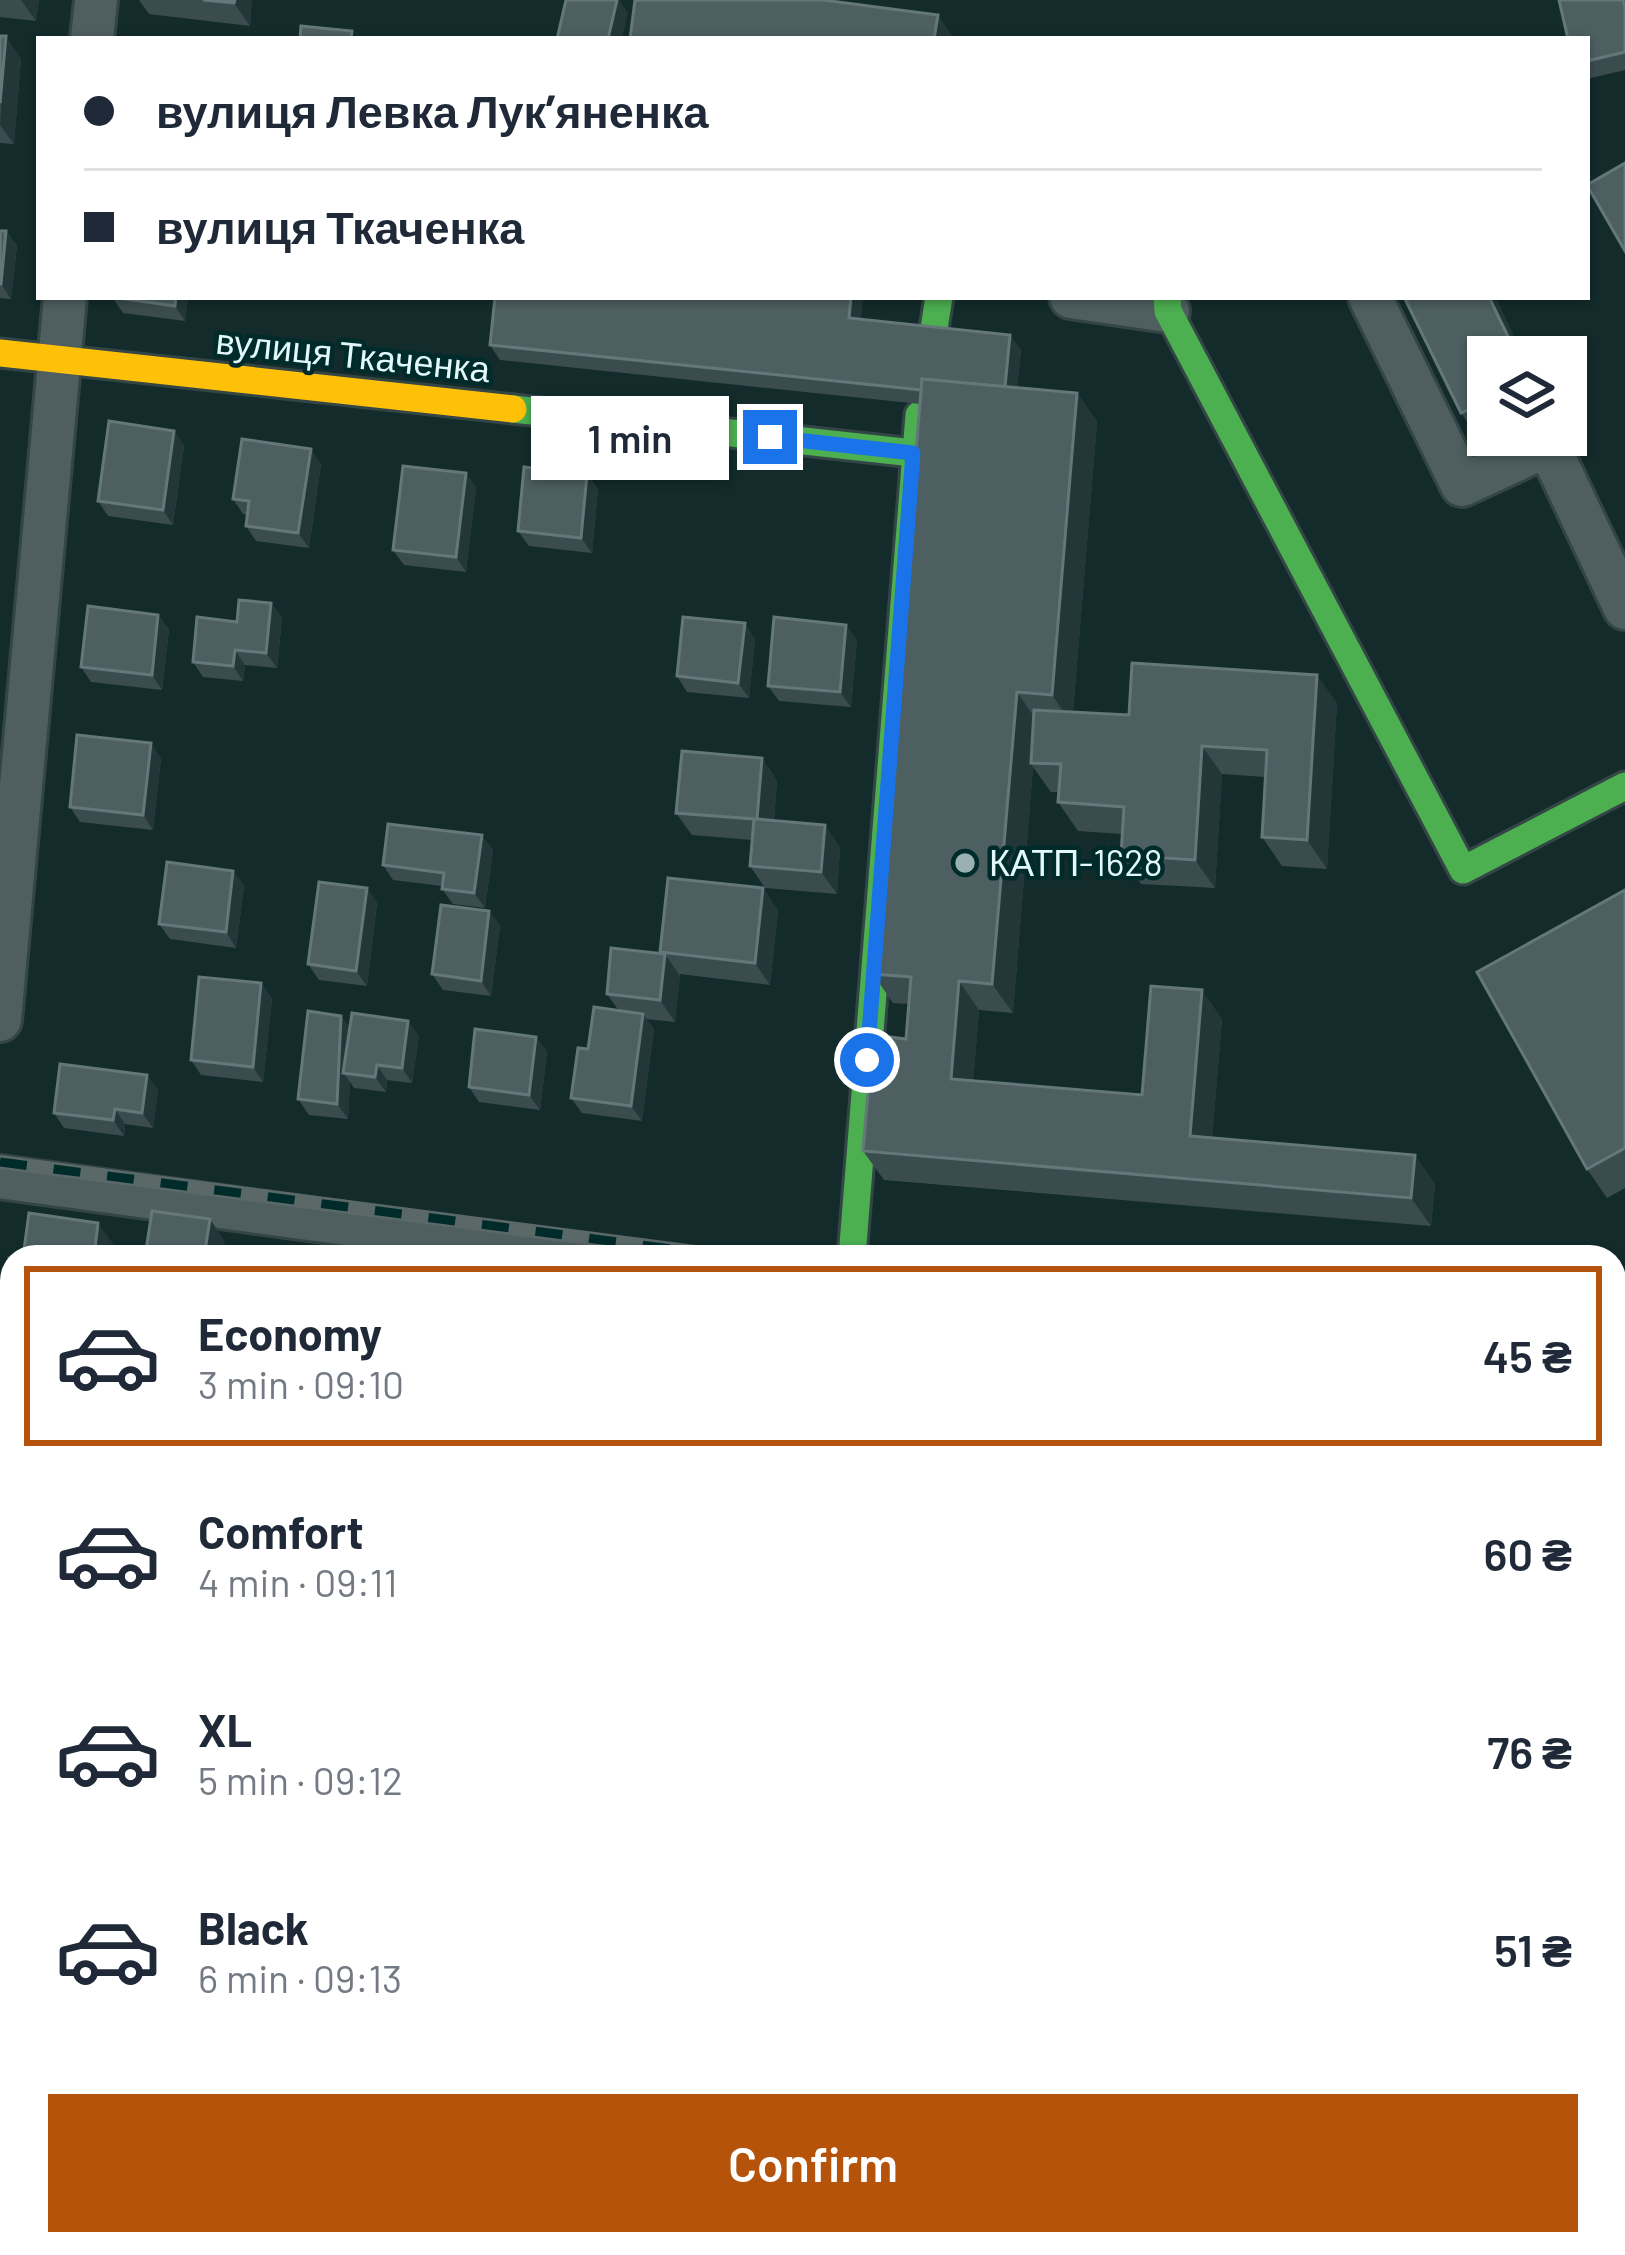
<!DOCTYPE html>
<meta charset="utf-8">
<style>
body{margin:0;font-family:Barlow,sans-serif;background:#f2f2f3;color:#1f2937;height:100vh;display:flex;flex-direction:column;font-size:45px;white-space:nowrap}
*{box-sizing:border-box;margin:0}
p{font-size:39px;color:#747a83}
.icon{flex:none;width:66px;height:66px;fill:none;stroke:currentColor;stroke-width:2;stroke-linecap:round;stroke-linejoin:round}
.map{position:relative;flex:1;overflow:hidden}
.sheet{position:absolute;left:0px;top:1245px;width:1626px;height:1011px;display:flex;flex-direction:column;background:#fff;border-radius:36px 36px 0 0;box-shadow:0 3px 9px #0004}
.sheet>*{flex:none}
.top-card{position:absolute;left:36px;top:36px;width:1554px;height:264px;border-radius:0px;box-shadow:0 3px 9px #0004;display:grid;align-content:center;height:264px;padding:0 48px;background:#fff}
.tools{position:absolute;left:1467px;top:336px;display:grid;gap:24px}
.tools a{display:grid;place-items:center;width:120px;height:120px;border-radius:0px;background:#fff;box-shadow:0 3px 9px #0004;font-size:60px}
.end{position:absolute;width:54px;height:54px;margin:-27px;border:15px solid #1a73e8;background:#fff;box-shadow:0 0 0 6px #fff}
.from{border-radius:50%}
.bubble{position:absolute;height:84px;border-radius:0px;background:#fff;box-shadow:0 3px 9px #0004;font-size:39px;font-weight:600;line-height:84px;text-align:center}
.top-card b{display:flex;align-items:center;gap:42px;height:114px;font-size:45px}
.top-card b+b{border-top:3px solid #e0e1e3}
.top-card i{width:30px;height:30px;background:#1f2937}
ul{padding:21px 0 0;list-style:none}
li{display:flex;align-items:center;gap:36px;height:180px;margin:0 24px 18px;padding:0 24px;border:6px solid transparent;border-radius:0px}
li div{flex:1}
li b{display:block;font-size:45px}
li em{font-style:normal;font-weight:600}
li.on{border-color:#b45309}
li>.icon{width:108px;height:108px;stroke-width:1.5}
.cta{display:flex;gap:24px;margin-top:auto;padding:24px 48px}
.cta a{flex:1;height:138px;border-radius:0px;background:#b45309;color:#fff;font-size:48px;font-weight:600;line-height:138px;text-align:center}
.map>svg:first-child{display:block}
</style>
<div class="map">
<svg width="1625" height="2255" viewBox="0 0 1625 2255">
<rect width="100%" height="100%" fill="#132b2b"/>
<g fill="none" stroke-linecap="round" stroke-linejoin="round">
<defs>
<path id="lane" d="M 1614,2240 L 1625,2242"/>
<g id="street">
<path d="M 92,39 L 96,0"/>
<path d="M 1071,297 L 1168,311"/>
<path d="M 1370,297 L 1462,485 L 1548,445 L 1625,608"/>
<path d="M 0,1020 L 65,297"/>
<path d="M 0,1177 L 590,1257"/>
<path d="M 1614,1388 L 1625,1390"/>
<path d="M 762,2255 L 763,2244"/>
</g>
<g id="fast">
<path d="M 1167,297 L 1168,311 L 1463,870 L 1625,786"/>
<path d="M 932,341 L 939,297"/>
<path d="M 513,409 L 913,453"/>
<path d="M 852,1257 L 919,415"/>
<path d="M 0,1806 L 12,1808"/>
</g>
<path id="slow" d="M 0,353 L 513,409"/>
<path id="jam" d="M 1614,2026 L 1625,2027"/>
</defs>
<!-- lane casing -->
<use href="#lane" stroke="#344545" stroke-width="27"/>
<!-- street casing -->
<use href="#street" stroke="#344545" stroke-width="48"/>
<!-- fast casing -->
<use href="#fast" stroke="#344545" stroke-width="33"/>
<!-- slow casing -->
<use href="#slow" stroke="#344545" stroke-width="33"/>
<!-- jam casing -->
<use href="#jam" stroke="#344545" stroke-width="33"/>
<!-- lane -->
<use href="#lane" stroke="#4f5f5f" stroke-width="21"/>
<!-- street -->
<use href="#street" stroke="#4f5f5f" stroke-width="42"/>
<!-- fast -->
<use href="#fast" stroke="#4caf50" stroke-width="27"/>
<!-- slow -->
<use href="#slow" stroke="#ffc107" stroke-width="27"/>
<!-- jam -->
<use href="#jam" stroke="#c62828" stroke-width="27"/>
<defs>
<g id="rail">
<path d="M 0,1162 L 734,1257"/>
<path d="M 1614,1342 L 1625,1342"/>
</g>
</defs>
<!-- rail casing -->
<use href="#rail" stroke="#5a6868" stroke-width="14"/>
<!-- rail -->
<use href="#rail" stroke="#002b2b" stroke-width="9" stroke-dasharray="27" stroke-linecap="butt"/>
</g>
<!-- wall -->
<g fill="#3b4c4f">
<path d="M 0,0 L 39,0 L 36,21 L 0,17 Z"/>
<path d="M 139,0 L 252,0 L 250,26 L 149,14 Z"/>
<path d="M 1625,0 L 1625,70 L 1587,79 L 1587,39 Z"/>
<path d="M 0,36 L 21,59 L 14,144 L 0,143 Z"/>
<path d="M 0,231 L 6,231 L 17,246 L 11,299 L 0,298 Z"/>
<path d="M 112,297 L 188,297 L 185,321 L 123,313 Z"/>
<path d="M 1495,297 L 1524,357 L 1488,357 L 1488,435 L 1496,435 L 1481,442 L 1461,413 Z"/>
<path d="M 861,319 L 1010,335 L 1021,350 L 1017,388 L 1077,393 L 1097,422 L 1073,712 L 1129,715 L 1337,703 L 1327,869 L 1282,866 L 1262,837 L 1265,777 L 1222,774 L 1215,888 L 1141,884 L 1121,855 L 1122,834 L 1078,831 L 1058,802 L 1059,792 L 1051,792 L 1033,767 L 1013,1013 L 979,1010 L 973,1081 L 1142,1095 L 1222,1019 L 1212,1138 L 1435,1184 L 1431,1226 L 884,1180 L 863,1151 L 906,1039 L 909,1004 L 893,1003 L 873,974 L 920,404 L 500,360 L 490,345 Z"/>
<path d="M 174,431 L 184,446 L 173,525 L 108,516 L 98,501 Z"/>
<path d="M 321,464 L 309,548 L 256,541 L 246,526 L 247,515 L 243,514 L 233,499 Z"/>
<path d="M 466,473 L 476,488 L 466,572 L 404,565 L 393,550 Z"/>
<path d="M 587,474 L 598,489 L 592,553 L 529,546 L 518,531 Z"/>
<path d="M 271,603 L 282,618 L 277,668 L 245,665 L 243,681 L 203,677 L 193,662 L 237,622 Z"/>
<path d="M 158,615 L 169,630 L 162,690 L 91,682 L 81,667 Z"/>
<path d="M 755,639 L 749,698 L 687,692 L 677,676 Z"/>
<path d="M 857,640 L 851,707 L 779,701 L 768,686 Z"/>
<path d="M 161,758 L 153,830 L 80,822 L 70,807 Z"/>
<path d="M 762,758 L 777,781 L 774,820 L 840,847 L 837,894 L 765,888 L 750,866 L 752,840 L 692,835 L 676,813 Z"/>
<path d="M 493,850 L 485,908 L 453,904 L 442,889 L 442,886 L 393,880 L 383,865 Z"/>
<path d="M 233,871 L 244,886 L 236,948 L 170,939 L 159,924 Z"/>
<path d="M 367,888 L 377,903 L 367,986 L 319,980 L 308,964 Z"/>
<path d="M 763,888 L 778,911 L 770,985 L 680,974 L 675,1022 L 646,1019 L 654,1029 L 642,1121 L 582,1113 L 571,1098 L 588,1049 L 619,1011 L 607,994 L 661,953 Z"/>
<path d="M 1625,890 L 1625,1188 L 1607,1198 L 1587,1169 Z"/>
<path d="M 489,911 L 500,926 L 491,996 L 443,990 L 432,974 Z"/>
<path d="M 261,983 L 272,999 L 263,1082 L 201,1075 L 191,1060 Z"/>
<path d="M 341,1016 L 350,1028 L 419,1036 L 412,1083 L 387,1080 L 386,1092 L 354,1088 L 350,1082 L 348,1119 L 309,1115 L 298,1099 Z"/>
<path d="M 536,1037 L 547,1052 L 540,1110 L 479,1102 L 469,1087 Z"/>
<path d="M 158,1090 L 153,1128 L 125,1124 L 124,1136 L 64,1128 L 54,1113 Z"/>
<path d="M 12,1258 L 12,1334 L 2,1319 Z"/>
<path d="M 1614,1438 L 1625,1439 L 1625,1527 L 1614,1526 Z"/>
<path d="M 0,1679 L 12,1680 L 12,1770 L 0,1769 Z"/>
<path d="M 0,1863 L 12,1865 L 12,1939 L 0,1938 Z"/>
<path d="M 1614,1908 L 1625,1910 L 1625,1965 L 1614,1964 Z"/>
<path d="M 1614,2087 L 1625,2089 L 1625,2210 L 1614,2208 Z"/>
<path d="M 87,2244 L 187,2244 L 185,2255 L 95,2255 Z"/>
</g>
<!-- shaded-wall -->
<g fill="#233739">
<path d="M 21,0 L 39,0 L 36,21 Z"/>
<path d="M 235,0 L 252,0 L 250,26 L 234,3 Z"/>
<path d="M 617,0 L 619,0 L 628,13 L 622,39 L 608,39 Z"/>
<path d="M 938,15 L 954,39 L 934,39 Z"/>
<path d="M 6,36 L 21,59 L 14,144 L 0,125 Z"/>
<path d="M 6,231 L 17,246 L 11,299 L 1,284 Z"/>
<path d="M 176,297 L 188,297 L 185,321 L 175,306 Z"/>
<path d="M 851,297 L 863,297 L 860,333 L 849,318 Z"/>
<path d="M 1489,297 L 1495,297 L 1524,357 L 1518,357 Z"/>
<path d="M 1010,335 L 1021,350 L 1015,414 L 1004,398 Z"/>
<path d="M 1077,393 L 1097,422 L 1072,724 L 1052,695 Z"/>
<path d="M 174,431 L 184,446 L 173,525 L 163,510 Z"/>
<path d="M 311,449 L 321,464 L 309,548 L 298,533 Z"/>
<path d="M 466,473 L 476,488 L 466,572 L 456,557 Z"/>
<path d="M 587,474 L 598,489 L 592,553 L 581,538 Z"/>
<path d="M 271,603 L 282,618 L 277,668 L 266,653 Z"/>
<path d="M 158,615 L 169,630 L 162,690 L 152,675 Z"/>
<path d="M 745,623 L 755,639 L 749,698 L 738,683 Z"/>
<path d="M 846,625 L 857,640 L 851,707 L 840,692 Z"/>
<path d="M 235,650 L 245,665 L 243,681 L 233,666 Z"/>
<path d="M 1317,675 L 1337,703 L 1327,869 L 1307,840 Z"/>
<path d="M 1017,692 L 1037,721 L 1031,763 L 1033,767 L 1013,1013 L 992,984 Z"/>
<path d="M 151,743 L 161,758 L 153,830 L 143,815 Z"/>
<path d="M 1202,746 L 1222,774 L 1215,888 L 1195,860 Z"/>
<path d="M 762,758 L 777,781 L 772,841 L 757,819 Z"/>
<path d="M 825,825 L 840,847 L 837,894 L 821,872 Z"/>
<path d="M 482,835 L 493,850 L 485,908 L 474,893 Z"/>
<path d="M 233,871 L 244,886 L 236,948 L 226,932 Z"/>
<path d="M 367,888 L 377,903 L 367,986 L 356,971 Z"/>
<path d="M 763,888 L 778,911 L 770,985 L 755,963 Z"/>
<path d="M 489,911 L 500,926 L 491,996 L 481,981 Z"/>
<path d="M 665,954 L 680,976 L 675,1022 L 660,1000 Z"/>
<path d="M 959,981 L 979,1010 L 971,1108 L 951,1079 Z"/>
<path d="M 261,983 L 272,999 L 263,1082 L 253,1067 Z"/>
<path d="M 1202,990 L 1222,1019 L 1210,1165 L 1190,1136 Z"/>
<path d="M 643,1014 L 654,1029 L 642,1121 L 631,1106 Z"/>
<path d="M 341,1016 L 352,1031 L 343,1073 L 350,1082 L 348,1119 L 337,1104 Z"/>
<path d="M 408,1021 L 419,1036 L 412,1083 L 402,1068 Z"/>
<path d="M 536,1037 L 547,1052 L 540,1110 L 529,1095 Z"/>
<path d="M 377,1065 L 387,1080 L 386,1092 L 375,1077 Z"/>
<path d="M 147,1075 L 158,1090 L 153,1128 L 142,1113 Z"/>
<path d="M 115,1109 L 125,1124 L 124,1136 L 113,1120 Z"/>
<path d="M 1415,1155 L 1435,1184 L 1431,1226 L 1411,1198 Z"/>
<path d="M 210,1219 L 225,1242 L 223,1257 L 204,1257 Z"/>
<path d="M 98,1223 L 114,1245 L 112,1257 L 94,1257 Z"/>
<path d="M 0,1954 L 7,1964 L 0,2035 Z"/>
<path d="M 174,2244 L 187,2244 L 185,2255 L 172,2255 Z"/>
<path d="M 381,2244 L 394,2244 L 393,2255 L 380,2255 Z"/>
<path d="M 496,2244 L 509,2244 L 507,2255 L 494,2255 Z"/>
</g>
<!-- building -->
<g fill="#4d5f61" stroke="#647779" stroke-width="3">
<path d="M 203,0 L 235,0 L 234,3 Z"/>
<path d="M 566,0 L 617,0 L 608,39 L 557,39 Z"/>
<path d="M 635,0 L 823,0 L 938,15 L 934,39 L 630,39 Z"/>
<path d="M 1559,0 L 1623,0 L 1625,8 L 1625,52 L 1587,61 L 1587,39 L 1568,39 Z"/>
<path d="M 301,26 L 352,31 L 351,39 L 300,39 Z"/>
<path d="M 0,36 L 6,36 L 0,103 Z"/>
<path d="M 1625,163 L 1625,251 L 1587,185 Z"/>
<path d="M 0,231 L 6,231 L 1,284 L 0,284 Z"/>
<path d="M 112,297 L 176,297 L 175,306 Z"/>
<path d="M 495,297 L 851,297 L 849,318 L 1010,335 L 1005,387 L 922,379 L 922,390 L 490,345 Z"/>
<path d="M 1404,297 L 1489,297 L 1518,357 L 1488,357 L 1488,400 L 1461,413 Z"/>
<path d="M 922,379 L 1077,393 L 1052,695 L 1017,692 L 992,984 L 959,981 L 951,1079 L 1142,1095 L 1151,986 L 1202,990 L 1190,1136 L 1415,1155 L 1411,1198 L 863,1151 L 873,1035 L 906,1039 L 911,977 L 873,974 Z"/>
<path d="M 109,421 L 174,431 L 163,510 L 98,501 Z"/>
<path d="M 242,439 L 311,449 L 298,533 L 246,526 L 249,501 L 233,499 Z"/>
<path d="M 403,466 L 466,473 L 456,557 L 393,550 Z"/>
<path d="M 524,467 L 587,474 L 581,538 L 518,531 Z"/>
<path d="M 239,600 L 271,603 L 266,653 L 235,650 L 233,666 L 193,662 L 197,617 L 237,622 Z"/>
<path d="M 88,606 L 158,615 L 152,675 L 81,667 Z"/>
<path d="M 683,617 L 745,623 L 738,683 L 677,676 Z"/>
<path d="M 774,617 L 846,625 L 840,692 L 768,686 Z"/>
<path d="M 1132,663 L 1317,675 L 1307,840 L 1262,837 L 1267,750 L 1202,746 L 1195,860 L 1121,855 L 1124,807 L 1058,802 L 1061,764 L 1031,763 L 1034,710 L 1129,715 Z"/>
<path d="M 77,735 L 151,743 L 143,815 L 70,807 Z"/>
<path d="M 682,751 L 762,758 L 757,819 L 825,825 L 821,872 L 750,866 L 754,819 L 676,813 Z"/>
<path d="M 388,824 L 482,835 L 474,893 L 442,889 L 444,873 L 383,865 Z"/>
<path d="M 167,862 L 233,871 L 226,932 L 159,924 Z"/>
<path d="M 668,878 L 763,888 L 755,963 L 660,952 Z"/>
<path d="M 319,882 L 367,888 L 356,971 L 308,964 Z"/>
<path d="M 1625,890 L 1625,1148 L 1587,1169 L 1477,972 Z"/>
<path d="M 441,905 L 489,911 L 481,981 L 432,974 Z"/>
<path d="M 611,948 L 665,954 L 660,1000 L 607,994 Z"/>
<path d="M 199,977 L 261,983 L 253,1067 L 191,1060 Z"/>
<path d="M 594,1007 L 643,1014 L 631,1106 L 571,1098 L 578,1048 L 588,1049 Z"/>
<path d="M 308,1011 L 341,1016 L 337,1104 L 298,1099 Z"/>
<path d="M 352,1013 L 408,1021 L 402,1068 L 377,1065 L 375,1077 L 343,1073 Z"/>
<path d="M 475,1029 L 536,1037 L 529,1095 L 469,1087 Z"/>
<path d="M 60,1064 L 147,1075 L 142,1113 L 115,1109 L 113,1120 L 54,1113 Z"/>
<path d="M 152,1211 L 210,1219 L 204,1257 L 145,1257 Z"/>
<path d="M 29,1213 L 98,1223 L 94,1257 L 23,1257 Z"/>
<path d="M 9,1258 L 12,1258 L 12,1320 L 2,1319 Z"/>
<path d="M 1614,1438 L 1625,1439 L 1625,1513 L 1614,1512 Z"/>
<path d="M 0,1679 L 12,1680 L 12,1756 L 0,1755 Z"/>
<path d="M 0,1863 L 12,1865 L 12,1925 L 0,1924 Z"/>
<path d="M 1614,1908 L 1625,1910 L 1625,1952 L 1614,1950 Z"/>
<path d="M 1614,2087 L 1625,2089 L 1625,2174 L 1614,2173 Z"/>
<path d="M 105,2244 L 174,2244 L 172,2255 Z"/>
<path d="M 313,2244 L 381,2244 L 380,2255 L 311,2255 Z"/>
<path d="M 447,2244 L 496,2244 L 494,2255 L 445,2255 Z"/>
<path d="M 1423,2247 L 1497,2253 L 1497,2255 L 1423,2255 Z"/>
</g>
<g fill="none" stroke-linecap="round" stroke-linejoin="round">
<!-- route -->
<path stroke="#1a73e8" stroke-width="15" d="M 770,437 L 913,453 L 867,1060"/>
</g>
<!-- markers -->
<circle fill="#9ab1b1" stroke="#002b2b" stroke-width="4.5" cx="965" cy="863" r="12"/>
<g text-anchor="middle" stroke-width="9" stroke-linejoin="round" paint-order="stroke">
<!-- street labels -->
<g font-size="36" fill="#e3f9f9" stroke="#002b2b">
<text transform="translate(353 355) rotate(6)" y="13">вулиця Ткаченка</text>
</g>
<!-- poi labels -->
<g font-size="36" fill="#e3f9f9" stroke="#002b2b" text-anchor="start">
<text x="989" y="876">КАТП-1628</text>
</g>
</g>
</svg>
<div class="tools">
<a><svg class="icon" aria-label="layers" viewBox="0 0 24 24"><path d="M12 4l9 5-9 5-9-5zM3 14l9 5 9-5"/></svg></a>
</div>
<i class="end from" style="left:867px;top:1060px"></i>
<i class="end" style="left:770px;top:437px"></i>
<div class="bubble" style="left:531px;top:396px;width:198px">1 min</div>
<div class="top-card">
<b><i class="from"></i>вулиця Левка Лукʼяненка</b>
<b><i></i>вулиця Ткаченка</b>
</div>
<section class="sheet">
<ul>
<li class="on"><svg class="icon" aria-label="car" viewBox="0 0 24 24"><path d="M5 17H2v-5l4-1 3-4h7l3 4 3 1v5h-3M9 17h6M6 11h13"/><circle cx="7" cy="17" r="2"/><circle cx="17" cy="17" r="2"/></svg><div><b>Economy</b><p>3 min · 09:10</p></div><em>45 ₴</em></li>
<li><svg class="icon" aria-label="car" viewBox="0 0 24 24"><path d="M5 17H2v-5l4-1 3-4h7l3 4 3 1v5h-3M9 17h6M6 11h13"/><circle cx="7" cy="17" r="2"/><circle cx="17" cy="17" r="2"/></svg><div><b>Comfort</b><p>4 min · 09:11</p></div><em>60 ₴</em></li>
<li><svg class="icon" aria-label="car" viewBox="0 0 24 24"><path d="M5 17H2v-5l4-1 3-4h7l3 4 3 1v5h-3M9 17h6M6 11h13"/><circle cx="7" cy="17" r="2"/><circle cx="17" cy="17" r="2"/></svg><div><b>XL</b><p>5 min · 09:12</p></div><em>76 ₴</em></li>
<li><svg class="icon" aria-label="car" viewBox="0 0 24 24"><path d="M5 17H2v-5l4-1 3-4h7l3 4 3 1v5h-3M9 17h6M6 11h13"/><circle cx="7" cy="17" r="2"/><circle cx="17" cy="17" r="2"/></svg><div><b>Black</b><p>6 min · 09:13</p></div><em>51 ₴</em></li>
</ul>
<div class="cta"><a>Confirm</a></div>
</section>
</div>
